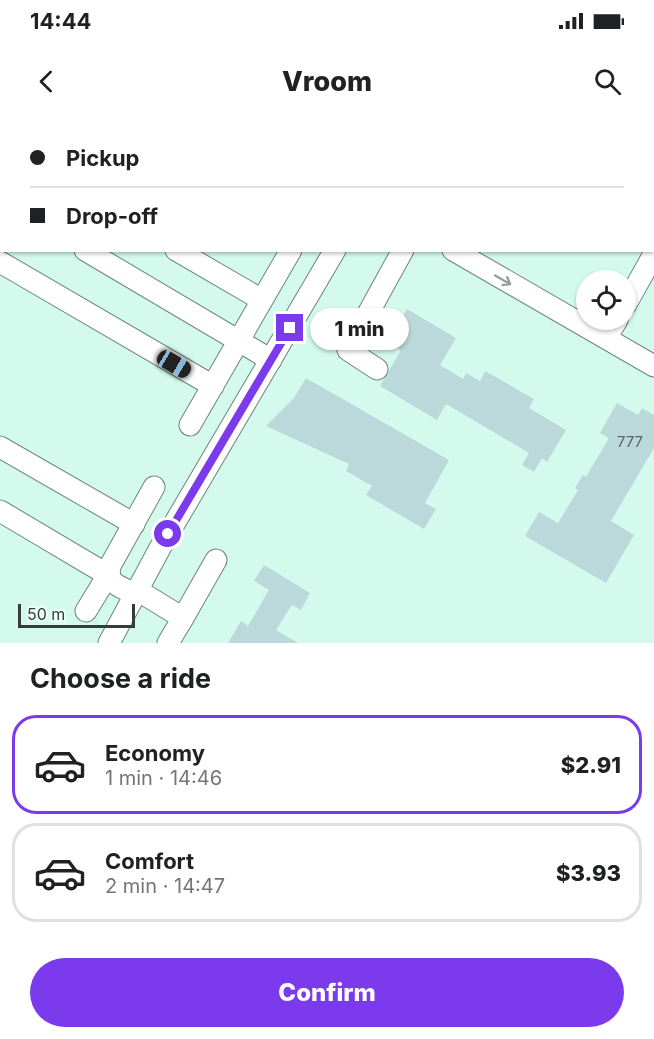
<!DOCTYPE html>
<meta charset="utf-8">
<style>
body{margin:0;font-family:Inter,sans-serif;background:#f2f2f2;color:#202124;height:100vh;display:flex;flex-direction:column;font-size:22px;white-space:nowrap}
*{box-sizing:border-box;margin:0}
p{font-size:20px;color:#757577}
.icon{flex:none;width:33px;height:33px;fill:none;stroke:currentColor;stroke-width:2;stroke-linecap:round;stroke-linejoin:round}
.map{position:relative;height:523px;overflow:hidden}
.details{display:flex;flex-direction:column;background:#fff;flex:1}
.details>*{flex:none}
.hud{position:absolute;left:0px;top:0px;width:654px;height:132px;box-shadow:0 2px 4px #0004;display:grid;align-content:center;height:132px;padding:0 30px;background:#fff}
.controls{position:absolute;left:576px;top:150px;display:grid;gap:12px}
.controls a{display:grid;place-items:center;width:60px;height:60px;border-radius:50%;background:#fff;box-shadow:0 2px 4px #0004;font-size:30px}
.scale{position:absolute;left:18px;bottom:15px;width:117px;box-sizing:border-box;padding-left:6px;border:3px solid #333e3b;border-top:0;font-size:16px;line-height:21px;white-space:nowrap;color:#333e3b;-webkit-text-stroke:4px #edfef8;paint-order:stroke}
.end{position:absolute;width:27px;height:27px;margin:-14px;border:8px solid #7c3aed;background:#fff;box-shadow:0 0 0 3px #fff}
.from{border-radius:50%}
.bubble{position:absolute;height:42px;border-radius:21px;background:#fff;box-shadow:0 2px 4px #0004;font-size:20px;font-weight:800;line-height:42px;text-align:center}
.car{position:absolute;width:18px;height:36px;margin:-18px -9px;border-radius:8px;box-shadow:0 0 4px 2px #0007;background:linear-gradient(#222 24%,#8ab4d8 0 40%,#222 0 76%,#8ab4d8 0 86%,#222 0)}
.hud b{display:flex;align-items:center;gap:21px;height:57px;font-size:22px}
.hud b+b{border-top:2px solid #e0e0e0}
.hud i{width:15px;height:15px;background:#202124}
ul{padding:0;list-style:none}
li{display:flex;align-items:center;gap:18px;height:99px;margin:0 12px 9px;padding:0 18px;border:3px solid #e0e0e0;border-radius:24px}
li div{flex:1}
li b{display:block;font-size:22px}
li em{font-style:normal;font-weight:800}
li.current{border-color:#7c3aed}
li>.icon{width:54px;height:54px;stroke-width:1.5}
h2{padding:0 30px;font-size:27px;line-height:72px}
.cta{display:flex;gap:12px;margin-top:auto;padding:12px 30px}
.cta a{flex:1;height:69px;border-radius:36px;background:#7c3aed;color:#fff;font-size:24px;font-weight:800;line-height:69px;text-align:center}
.status{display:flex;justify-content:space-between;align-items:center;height:42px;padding:0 30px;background:#fff;direction:ltr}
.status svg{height:16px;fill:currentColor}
header{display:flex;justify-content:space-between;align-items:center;height:78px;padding:0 30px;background:#fff;font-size:27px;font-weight:800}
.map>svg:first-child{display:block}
</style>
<div class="status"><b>14:44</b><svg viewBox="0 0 49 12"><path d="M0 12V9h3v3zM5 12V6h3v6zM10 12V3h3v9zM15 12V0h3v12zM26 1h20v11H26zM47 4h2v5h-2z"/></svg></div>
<header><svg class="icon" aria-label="back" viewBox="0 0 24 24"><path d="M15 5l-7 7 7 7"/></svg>Vroom<svg class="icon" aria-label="search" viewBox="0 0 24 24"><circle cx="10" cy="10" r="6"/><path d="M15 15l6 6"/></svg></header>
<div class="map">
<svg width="654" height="523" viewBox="0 0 654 523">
<rect width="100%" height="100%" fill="#edfef8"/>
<!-- built -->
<path fill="#d4faee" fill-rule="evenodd" d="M 0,0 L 637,1 L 2,2 L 2,130 L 652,130 L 653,11 L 654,12 L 654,523 L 0,523 ZM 586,160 L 626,160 L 626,200 L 586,200 Z"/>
<!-- building -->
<g fill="#bbd9da">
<path d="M 407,189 L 456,218 L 440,245 L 463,259 L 466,253 L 480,261 L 485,251 L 534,279 L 529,288 L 566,310 L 547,342 L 542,338 L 534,352 L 522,345 L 529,333 L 446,284 L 437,300 L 380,266 L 401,230 L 387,222 Z"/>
<path d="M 306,258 L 449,340 L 425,383 L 436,389 L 424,409 L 366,375 L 372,366 L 346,351 L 349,344 L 266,306 L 294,278 Z"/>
<path d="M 617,283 L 638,295 L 642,288 L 654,295 L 654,328 L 611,401 L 634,415 L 606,463 L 525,416 L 539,392 L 558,403 L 578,370 L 575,368 L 583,355 L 586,357 L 609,318 L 600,313 Z"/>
<path d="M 264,445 L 310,473 L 301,490 L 292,485 L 276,510 L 298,523 L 228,523 L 241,501 L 248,506 L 269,470 L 254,461 Z"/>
</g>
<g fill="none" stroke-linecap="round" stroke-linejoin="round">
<defs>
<g id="minor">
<path d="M 55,0 L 58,2"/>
<path d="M 569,0 L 571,2"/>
<path d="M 29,2 L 30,0"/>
<path d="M 411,2 L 412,0"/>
<path d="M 524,2 L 525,0"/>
<path d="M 652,48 L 654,49"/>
<path d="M 0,51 L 2,48"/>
<path d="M 0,81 L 2,82"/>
<path d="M 652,96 L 654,97"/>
<path d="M 85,130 L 271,240"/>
<path d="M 176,130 L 262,180"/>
<path d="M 453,130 L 654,246"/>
<path d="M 0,142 L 213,266"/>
<path d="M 626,184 L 654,134"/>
<path d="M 606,218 L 617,200"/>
<path d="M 377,249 L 348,230 L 403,130"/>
<path d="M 190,305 L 291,130"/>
<path d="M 0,327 L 134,404"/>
<path d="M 0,391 L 108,455 L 86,491"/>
<path d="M 137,470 L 183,498 L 216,440"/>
<path d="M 135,474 C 120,466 106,465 110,446 L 154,367"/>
<path d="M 109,523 L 160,428 L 335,130"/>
<path d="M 168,523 L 183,498"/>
</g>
</defs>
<!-- minor casing -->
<use href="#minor" stroke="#6b857d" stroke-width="23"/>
<!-- minor -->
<use href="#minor" stroke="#fff" stroke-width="21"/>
</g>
<!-- one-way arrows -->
<defs><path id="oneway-shaft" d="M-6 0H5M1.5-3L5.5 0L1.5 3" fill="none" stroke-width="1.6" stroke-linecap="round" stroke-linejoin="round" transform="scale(1.5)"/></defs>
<use stroke="#999e9d" href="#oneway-shaft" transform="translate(503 160) rotate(30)"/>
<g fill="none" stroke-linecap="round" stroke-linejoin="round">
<!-- route -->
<path stroke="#7c3aed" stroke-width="8" d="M 168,414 L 290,208"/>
</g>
<g text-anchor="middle" stroke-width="6" stroke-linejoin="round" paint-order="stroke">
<!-- number labels -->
<g font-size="15" fill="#556563">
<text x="630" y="327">777</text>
</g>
</g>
</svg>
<div class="controls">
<a><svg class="icon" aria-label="locate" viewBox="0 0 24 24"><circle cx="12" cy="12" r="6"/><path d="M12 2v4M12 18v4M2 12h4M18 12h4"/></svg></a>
</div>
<div class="scale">50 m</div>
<i class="end from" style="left:168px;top:414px"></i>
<i class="end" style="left:290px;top:208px"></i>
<div class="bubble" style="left:310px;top:188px;width:99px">1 min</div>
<i class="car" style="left:174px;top:244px;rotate:120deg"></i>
<div class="hud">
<b><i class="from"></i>Pickup</b>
<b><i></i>Drop-off</b>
</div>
</div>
<section class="details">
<h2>Choose a ride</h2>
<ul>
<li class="current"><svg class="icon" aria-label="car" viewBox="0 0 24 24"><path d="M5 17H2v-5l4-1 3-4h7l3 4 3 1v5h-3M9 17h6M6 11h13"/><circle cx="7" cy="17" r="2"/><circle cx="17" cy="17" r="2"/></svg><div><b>Economy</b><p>1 min · 14:46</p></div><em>$2.91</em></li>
<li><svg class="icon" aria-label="car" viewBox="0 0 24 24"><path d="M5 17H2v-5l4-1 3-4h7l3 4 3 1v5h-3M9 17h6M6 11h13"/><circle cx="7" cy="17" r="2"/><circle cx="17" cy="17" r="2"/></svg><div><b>Comfort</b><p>2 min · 14:47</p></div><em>$3.93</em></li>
</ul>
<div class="cta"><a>Confirm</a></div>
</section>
